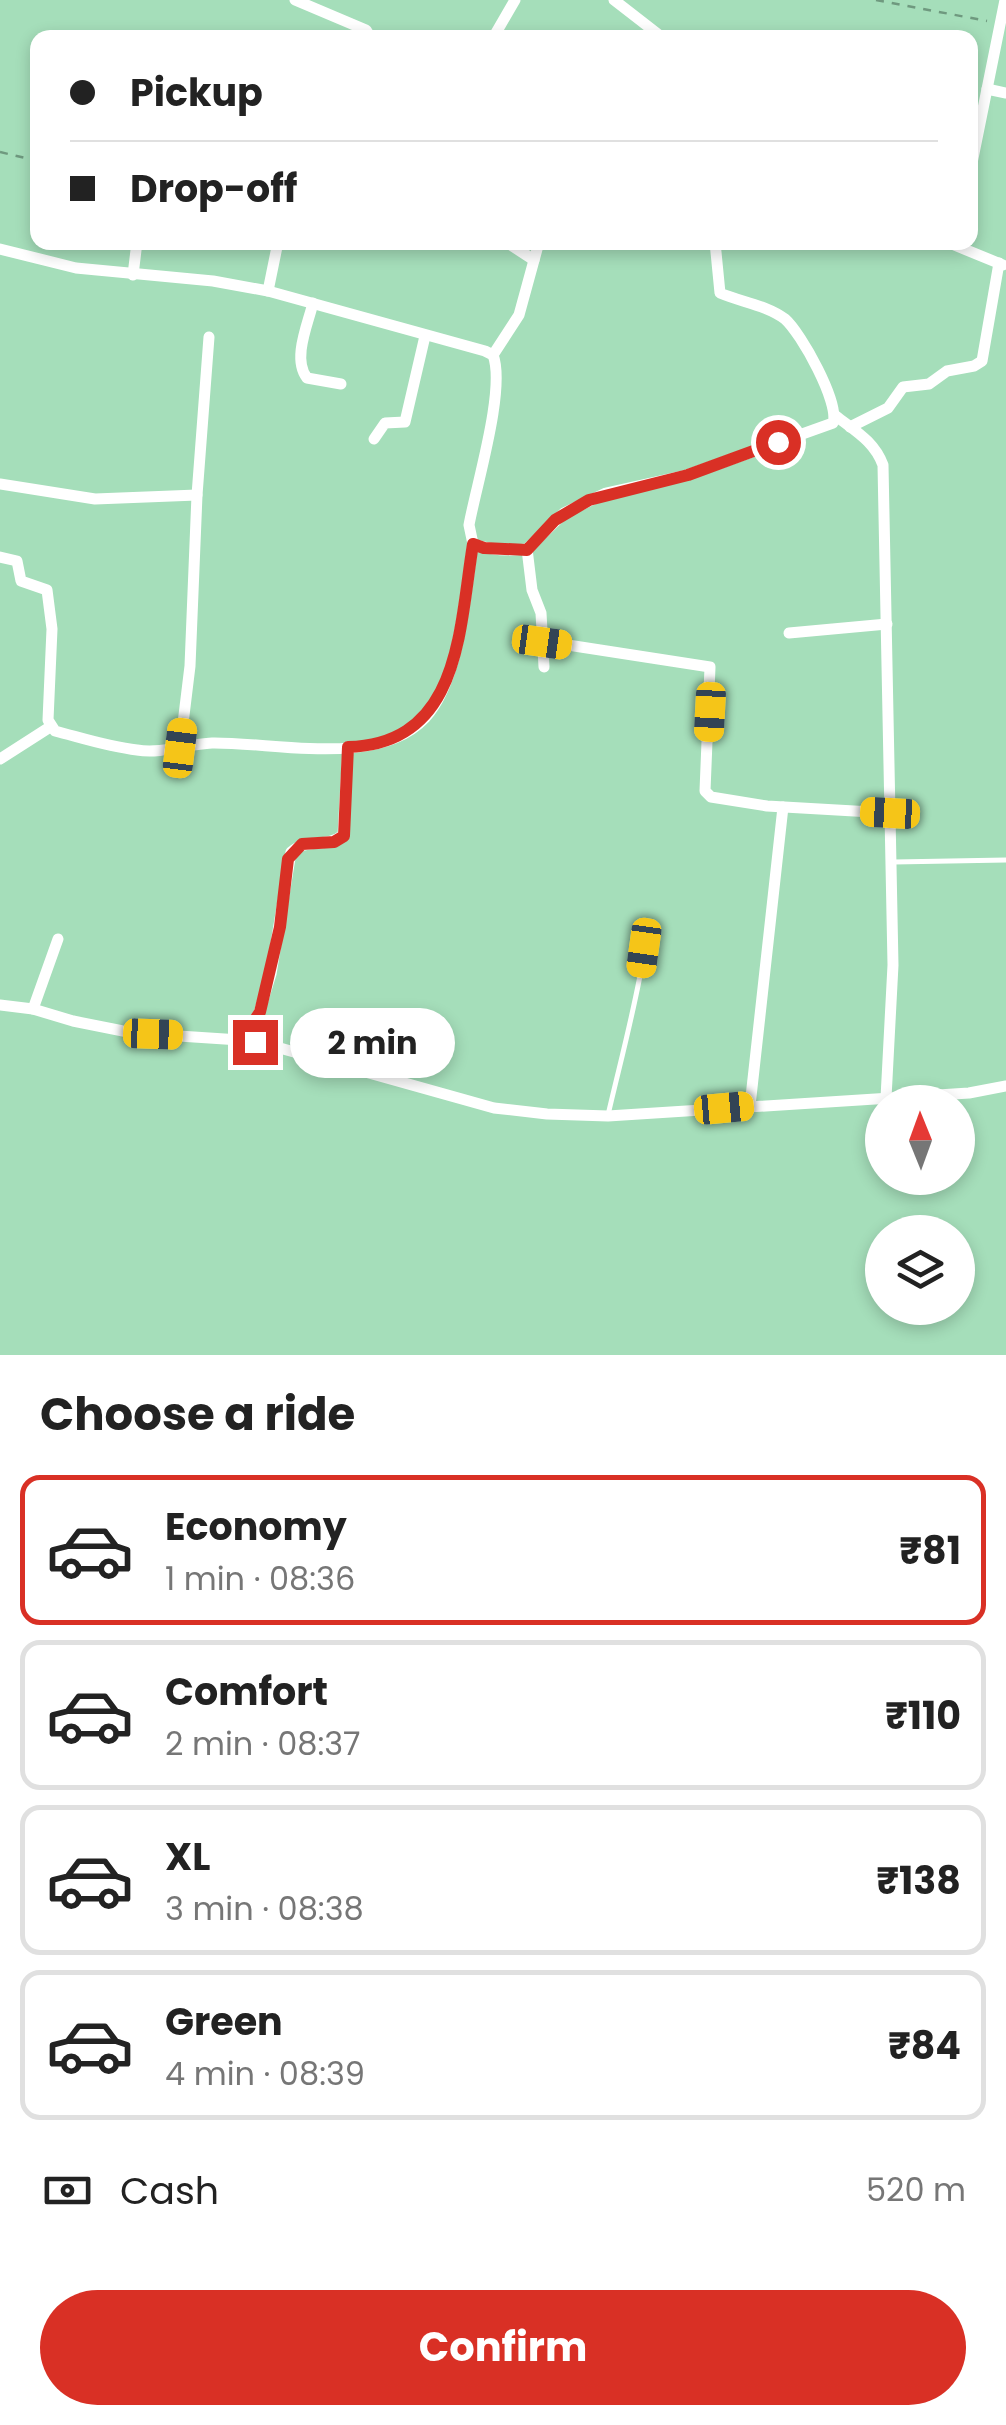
<!DOCTYPE html>
<meta charset="utf-8">
<style>
body{margin:0;font-family:Poppins,sans-serif;background:#f6f6f6;color:#222;height:100vh;display:flex;flex-direction:column;font-size:38px;white-space:nowrap}
*{box-sizing:border-box;margin:0}
p{font-size:32px;color:#767676}
.icon{flex:none;width:55px;height:55px;fill:none;stroke:currentColor;stroke-width:2;stroke-linecap:round;stroke-linejoin:round}
.map{position:relative;height:1355px;overflow:hidden}
.side{display:flex;flex-direction:column;background:#fff;flex:1}
.side>*{flex:none}
.hud{position:absolute;left:30px;top:30px;width:948px;height:220px;border-radius:20px;box-shadow:0 5px 15px #0003;display:grid;align-content:center;height:220px;padding:0 40px;background:#fff}
.needle{width:65px;rotate:359deg}
.tools{position:absolute;left:865px;top:1085px;display:grid;gap:20px}
.tools a{display:grid;place-items:center;width:110px;height:110px;border-radius:50%;background:#fff;box-shadow:0 5px 15px #0003;font-size:50px}
.end{position:absolute;width:45px;height:45px;margin:-22px;border:12px solid #d93025;background:#fff;box-shadow:0 0 0 5px #fff}
.from{border-radius:50%}
.bubble{position:absolute;height:70px;border-radius:35px;background:#fff;box-shadow:0 5px 15px #0003;font-size:32px;font-weight:700;line-height:70px;text-align:center}
.car{position:absolute;width:30px;height:60px;margin:-30px -15px;border-radius:12px;box-shadow:0 0 8px 2px #0007;background:linear-gradient(#f5c518 24%,#345 0 40%,#f5c518 0 76%,#345 0 86%,#f5c518 0)}
.hud b{display:flex;align-items:center;gap:35px;height:95px;font-size:38px}
.hud b+b{border-top:2px solid #e0e0e0}
.hud i{width:25px;height:25px;background:#222}
ul{padding:0;list-style:none}
li{display:flex;align-items:center;gap:30px;height:150px;margin:0 20px 15px;padding:0 20px;border:5px solid #e0e0e0;border-radius:20px}
li div{flex:1}
li b{display:block;font-size:38px}
li em{font-style:normal;font-weight:700}
li.selected{border-color:#d93025}
li>.icon{width:90px;height:90px;stroke-width:1.5}
h2{padding:0 40px;font-size:45px;line-height:120px}
.pay{display:flex;align-items:center;gap:25px;height:110px;padding:0 40px;font-size:38px}
.pay p{margin-inline-start:auto}
.button{display:flex;gap:20px;margin-top:auto;padding:20px 40px}
.button a{flex:1;height:115px;border-radius:60px;background:#d93025;color:#fff;font-size:40px;font-weight:700;line-height:115px;text-align:center}
.map>svg:first-child{display:block}
</style>
<div class="map">
<svg width="1006" height="1355" viewBox="0 0 1006 1355">
<rect width="100%" height="100%" fill="#a5deba"/>
<g fill="none" stroke-linecap="round" stroke-linejoin="round">
<!-- path -->
<g stroke="#6f997f" stroke-width="2.5" stroke-dasharray="8 8" stroke-linecap="butt">
<path d="M 876,0 L 987,21"/>
<path d="M 0,152 L 38,161"/>
</g>
<!-- lane -->
<g stroke="#fff" stroke-width="5">
<path d="M 894,862 L 1006,860"/>
<path d="M 608,1115 C 621,1059 636,1005 645,948"/>
</g>
<!-- street -->
<g stroke="#fff" stroke-width="11">
<path d="M 295,0 L 366,30 L 371,38"/>
<path d="M 614,0 L 663,38"/>
<path d="M 493,38 L 515,0"/>
<path d="M 987,89 L 1006,93"/>
<path d="M 970,173 L 1005,0"/>
<path d="M 506,242 L 534,260"/>
<path d="M 947,242 L 1003,265"/>
<path d="M 0,249 L 76,268 L 213,281 L 268,291 L 485,351 L 493,355 C 506,389 476,486 469,525 L 473,544 C 490,550 509,551 527,549 L 564,513 L 606,493 L 687,475 L 833,423 C 840,403 801,333 785,319 C 766,305 741,302 720,293 L 715,242"/>
<path d="M 133,275 L 137,242"/>
<path d="M 268,291 L 278,242"/>
<path d="M 313,303 C 308,324 292,359 307,378 L 341,384"/>
<path d="M 493,355 L 519,315 L 539,242"/>
<path d="M 836,416 C 855,431 874,441 883,465 L 893,965 L 886,1098"/>
<path d="M 850,427 L 888,408 L 903,387 L 929,384 L 947,371 L 974,366 L 982,361 L 999,263"/>
<path d="M 374,439 L 385,423 L 405,422 L 425,336"/>
<path d="M 0,484 L 95,499 L 197,495"/>
<path d="M 527,549 L 532,590 L 541,613 L 544,667"/>
<path d="M 0,557 L 17,561 L 21,581 L 47,590 L 52,629 L 48,720 L 55,731 C 82,738 109,747 137,750 C 162,754 187,744 212,743 C 275,742 378,768 425,718 C 460,680 465,594 473,544"/>
<path d="M 789,633 L 887,624"/>
<path d="M 542,641 L 710,667 L 705,791 L 711,797 L 767,806 L 889,813"/>
<path d="M 180,748 L 190,666 L 197,495 L 209,337"/>
<path d="M 0,759 L 50,727"/>
<path d="M 0,1005 L 33,1009 L 73,1021 L 133,1033 L 255,1041 L 494,1108 L 547,1114 L 608,1116 L 969,1093 L 1006,1086"/>
<path d="M 33,1009 L 58,939"/>
<path d="M 242,1039 L 259,1013 L 271,974 L 291,852 C 306,838 328,848 343,835 L 348,747"/>
<path d="M 750,1106 L 783,807"/>
</g>
</g>
<g fill="none" stroke-linecap="round" stroke-linejoin="round">
<!-- route -->
<path stroke="#d93025" stroke-width="12" d="M 255,1042 L 242,1039 L 260,1012 L 280,927 L 288,859 L 302,844 L 334,842 L 344,836 L 348,747 C 461,744 459,629 473,544 L 484,548 L 527,550 L 555,520 L 589,500 L 688,475 L 778,442"/>
</g>
</svg>
<div class="tools">
<a><svg class="needle" viewBox="-14 -14 28 28"><path d="M0-13l5 13h-10z" fill="#e53935"/><path d="M0 13l5-13h-10z" fill="#767676"/></svg></a>
<a><svg class="icon" aria-label="layers" viewBox="0 0 24 24"><path d="M12 4l9 5-9 5-9-5zM3 14l9 5 9-5"/></svg></a>
</div>
<i class="end from" style="left:778px;top:442px"></i>
<i class="end" style="left:255px;top:1042px"></i>
<div class="bubble" style="left:290px;top:1008px;width:165px">2 min</div>
<i class="car" style="left:542px;top:642px;rotate:98deg"></i>
<i class="car" style="left:710px;top:712px;rotate:183deg"></i>
<i class="car" style="left:180px;top:748px;rotate:7deg"></i>
<i class="car" style="left:890px;top:813px;rotate:273deg"></i>
<i class="car" style="left:644px;top:948px;rotate:188deg"></i>
<i class="car" style="left:153px;top:1034px;rotate:92deg"></i>
<i class="car" style="left:724px;top:1108px;rotate:85deg"></i>
<div class="hud">
<b><i class="from"></i>Pickup</b>
<b><i></i>Drop-off</b>
</div>
</div>
<section class="side">
<h2>Choose a ride</h2>
<ul>
<li class="selected"><svg class="icon" aria-label="car" viewBox="0 0 24 24"><path d="M5 17H2v-5l4-1 3-4h7l3 4 3 1v5h-3M9 17h6M6 11h13"/><circle cx="7" cy="17" r="2"/><circle cx="17" cy="17" r="2"/></svg><div><b>Economy</b><p>1 min · 08:36</p></div><em>₹81</em></li>
<li><svg class="icon" aria-label="car" viewBox="0 0 24 24"><path d="M5 17H2v-5l4-1 3-4h7l3 4 3 1v5h-3M9 17h6M6 11h13"/><circle cx="7" cy="17" r="2"/><circle cx="17" cy="17" r="2"/></svg><div><b>Comfort</b><p>2 min · 08:37</p></div><em>₹110</em></li>
<li><svg class="icon" aria-label="car" viewBox="0 0 24 24"><path d="M5 17H2v-5l4-1 3-4h7l3 4 3 1v5h-3M9 17h6M6 11h13"/><circle cx="7" cy="17" r="2"/><circle cx="17" cy="17" r="2"/></svg><div><b>XL</b><p>3 min · 08:38</p></div><em>₹138</em></li>
<li><svg class="icon" aria-label="car" viewBox="0 0 24 24"><path d="M5 17H2v-5l4-1 3-4h7l3 4 3 1v5h-3M9 17h6M6 11h13"/><circle cx="7" cy="17" r="2"/><circle cx="17" cy="17" r="2"/></svg><div><b>Green</b><p>4 min · 08:39</p></div><em>₹84</em></li>
</ul>
<div class="pay"><svg class="icon" aria-label="cash" viewBox="0 0 24 24"><path d="M3 7h18v10H3z"/><circle cx="12" cy="12" r="2"/></svg>Cash<p>520 m</p></div>
<div class="button"><a>Confirm</a></div>
</section>
